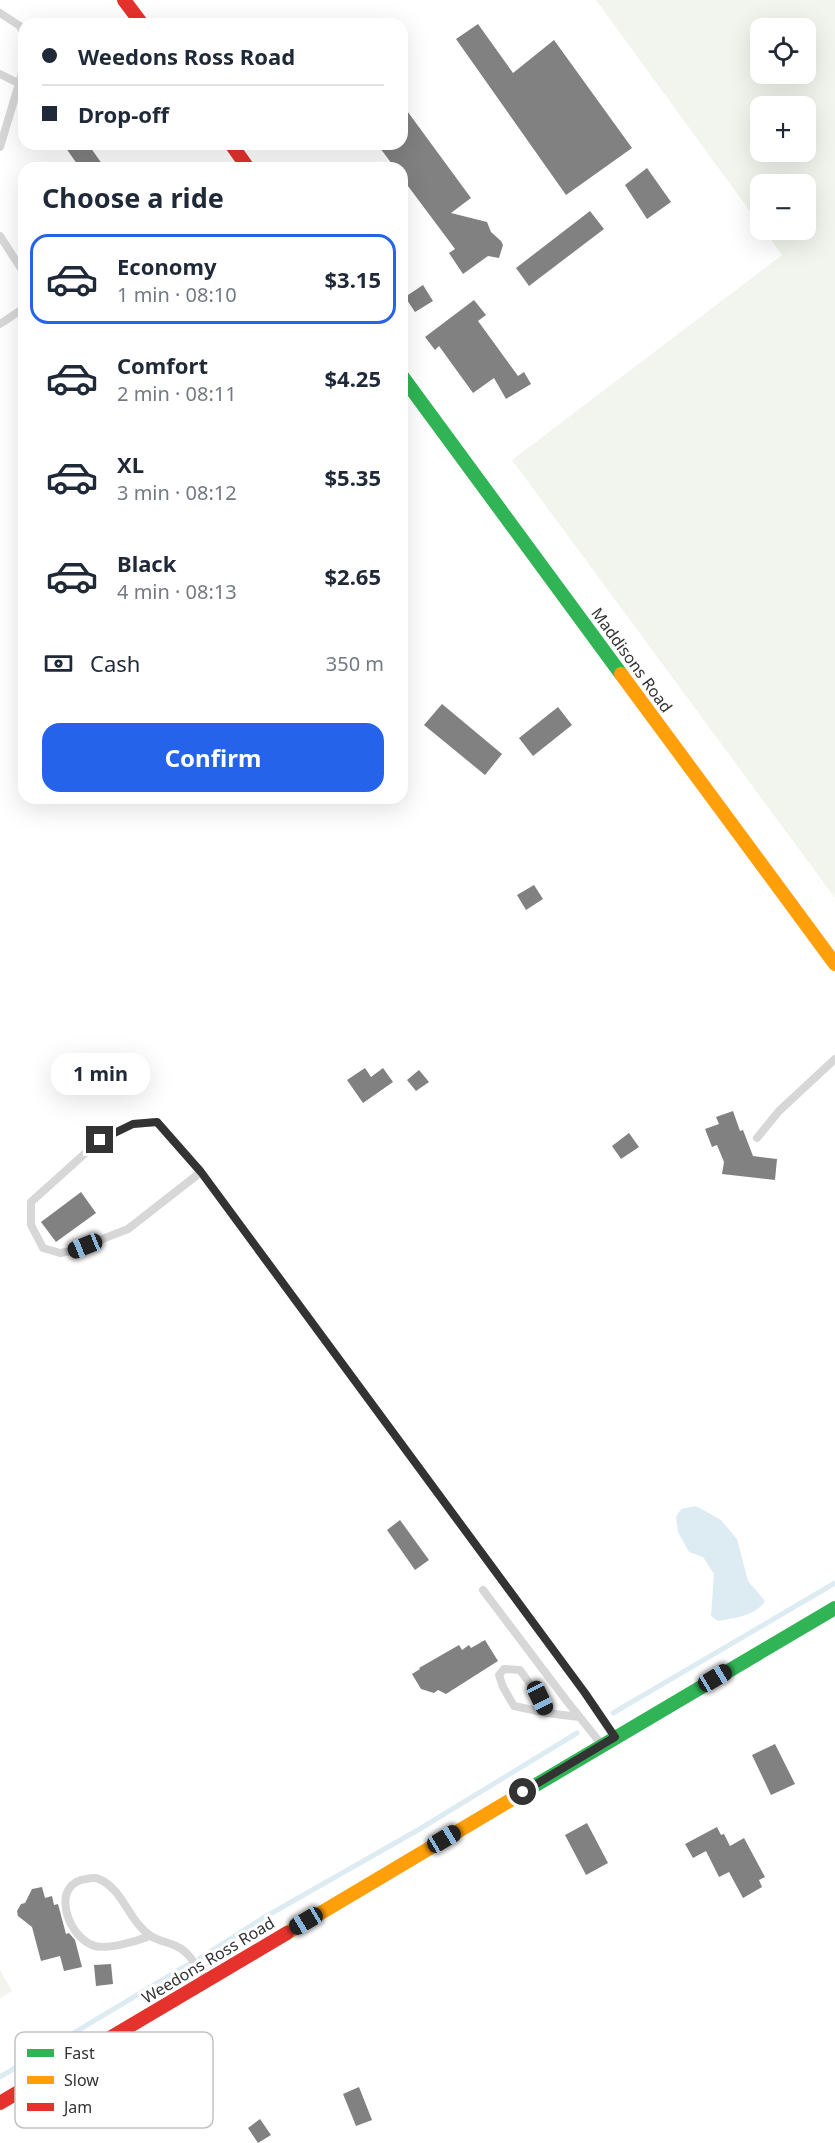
<!DOCTYPE html>
<meta charset="utf-8">
<style>
body{margin:0;font-family:"Noto Sans",sans-serif;background:#f2f2f3;color:#1f2937;height:100vh;display:flex;flex-direction:column;font-size:22px;white-space:nowrap}
*{box-sizing:border-box;margin:0}
p{font-size:20px;color:#747a83}
.icon{flex:none;width:33px;height:33px;fill:none;stroke:currentColor;stroke-width:2;stroke-linecap:round;stroke-linejoin:round}
.map{position:relative;flex:1;overflow:hidden}
.side{position:absolute;left:18px;top:162px;width:390px;height:642px;display:flex;flex-direction:column;background:#fff;border-radius:18px;box-shadow:0 6px 24px #0002}
.side>*{flex:none}
.banner{position:absolute;left:18px;top:18px;width:390px;height:132px;border-radius:18px;box-shadow:0 6px 24px #0002;display:grid;align-content:center;height:132px;padding:0 24px;background:#fff}
.buttons{position:absolute;left:750px;top:18px;display:grid;gap:12px}
.buttons a{display:grid;place-items:center;width:66px;height:66px;border-radius:12px;background:#fff;box-shadow:0 6px 24px #0002;font-size:30px}
.end{position:absolute;width:27px;height:27px;margin:-14px;border:8px solid #333;background:#fff;box-shadow:0 0 0 3px #fff}
.from{border-radius:50%}
.bubble{position:absolute;height:42px;border-radius:18px;background:#fff;box-shadow:0 6px 24px #0002;font-size:20px;font-weight:700;line-height:42px;text-align:center}
.car{position:absolute;width:18px;height:36px;margin:-18px -9px;border-radius:8px;box-shadow:0 0 4px 2px #0007;background:linear-gradient(#222 24%,#8ab4d8 0 40%,#222 0 76%,#8ab4d8 0 86%,#222 0)}
.banner b{display:flex;align-items:center;gap:21px;height:57px;font-size:22px}
.banner b+b{border-top:2px solid #e0e1e3}
.banner i{width:15px;height:15px;background:#1f2937}
ul{padding:0;list-style:none}
li{display:flex;align-items:center;gap:18px;height:90px;margin:0 12px 9px;padding:0 12px;border:3px solid transparent;border-radius:18px}
li div{flex:1}
li b{display:block;font-size:22px}
li em{font-style:normal;font-weight:700}
li.on{border-color:#2563eb}
li>.icon{width:54px;height:54px;stroke-width:1.5}
h2{padding:0 24px;font-size:27px;line-height:72px}
.pay{display:flex;align-items:center;gap:15px;height:66px;padding:0 24px;font-size:22px}
.pay p{margin-inline-start:auto}
.primary-button{display:flex;gap:12px;margin-top:auto;padding:12px 24px}
.primary-button a{flex:1;height:69px;border-radius:18px;background:#2563eb;color:#fff;font-size:24px;font-weight:700;line-height:69px;text-align:center}
.map>svg:first-child{display:block}
</style>
<div class="map">
<svg width="835" height="2143" viewBox="0 0 835 2143">
<rect width="100%" height="100%" fill="#fff"/>
<!-- green -->
<g fill="#f1f5ed" fill-rule="evenodd">
<path d="M 596,0 L 835,0 L 835,898 L 512,460 L 782,255 L 764,230 L 806,230 L 806,184 L 760,184 L 760,225 ZM 760,28 L 806,28 L 806,74 L 760,74 ZM 760,106 L 806,106 L 806,152 L 760,152 Z"/>
<path d="M 0,1970 L 12,1991 L 0,1998 Z"/>
</g>
<!-- water -->
<path fill="#ddebf3" d="M 696,1506 L 721,1520 L 737,1539 L 748,1581 L 765,1601 C 756,1616 734,1618 718,1621 L 711,1616 L 714,1574 L 703,1557 L 689,1552 L 678,1532 L 676,1517 L 681,1509 Z"/>
<g fill="none" stroke-linecap="round" stroke-linejoin="round">
<!-- stream -->
<g stroke="#ddebf3" stroke-width="5">
<path d="M 613,1713 L 835,1583"/>
<path d="M 200,1958 L 263,1918 L 418,1830 L 577,1733"/>
<path d="M 0,2077 L 189,1964"/>
</g>
</g>
<!-- building -->
<g fill="#818181">
<path d="M 478,24 L 513,73 L 554,40 L 632,148 L 566,195 L 456,39 Z"/>
<path d="M 402,104 L 471,198 L 451,213 L 487,222 L 491,232 L 501,241 L 503,245 L 499,258 L 488,256 L 463,274 L 449,253 L 455,249 L 402,178 L 402,168 L 395,168 L 377,144 L 402,144 Z"/>
<path d="M 63,144 L 88,144 L 105,168 L 80,168 Z"/>
<path d="M 647,168 L 671,202 L 647,219 L 625,185 Z"/>
<path d="M 590,211 L 604,229 L 529,286 L 516,268 Z"/>
<path d="M 423,285 L 433,301 L 415,312 L 405,297 Z"/>
<path d="M 474,300 L 486,315 L 478,321 L 518,376 L 524,372 L 531,384 L 506,399 L 494,378 L 473,393 L 439,346 L 435,350 L 425,337 Z"/>
<path d="M 442,704 L 502,754 L 485,775 L 424,725 Z"/>
<path d="M 558,707 L 572,725 L 533,756 L 519,738 Z"/>
<path d="M 534,885 L 543,899 L 526,910 L 517,895 Z"/>
<path d="M 365,1068 L 371,1077 L 383,1068 L 393,1082 L 363,1103 L 347,1080 Z"/>
<path d="M 419,1070 L 429,1082 L 416,1091 L 407,1080 Z"/>
<path d="M 733,1111 L 740,1131 L 743,1130 L 753,1156 L 777,1159 L 775,1180 L 722,1174 L 724,1162 L 717,1145 L 712,1147 L 705,1129 L 719,1124 L 716,1117 Z"/>
<path d="M 629,1133 L 639,1147 L 621,1159 L 612,1146 Z"/>
<path d="M 81,1192 L 96,1213 L 56,1242 L 41,1222 Z"/>
<path d="M 400,1520 L 429,1560 L 415,1570 L 387,1530 Z"/>
<path d="M 485,1640 L 498,1661 L 446,1694 L 438,1690 L 434,1693 L 421,1689 L 412,1674 L 420,1669 L 419,1668 L 459,1645 L 462,1650 L 469,1645 L 471,1648 Z"/>
<path d="M 775,1744 L 795,1784 L 771,1795 L 752,1755 Z"/>
<path d="M 587,1823 L 608,1863 L 586,1875 L 565,1835 Z"/>
<path d="M 717,1827 L 721,1835 L 724,1834 L 730,1846 L 744,1838 L 765,1877 L 759,1880 L 762,1887 L 743,1898 L 729,1872 L 719,1877 L 706,1851 L 693,1858 L 685,1844 Z"/>
<path d="M 42,1887 L 45,1898 L 52,1896 L 54,1905 L 58,1904 L 66,1934 L 69,1933 L 75,1940 L 82,1967 L 64,1971 L 60,1956 L 41,1961 L 32,1927 L 18,1916 L 17,1911 L 21,1904 L 25,1903 L 32,1889 Z"/>
<path d="M 111,1964 L 113,1984 L 96,1986 L 94,1965 Z"/>
<path d="M 359,2087 L 372,2120 L 356,2126 L 343,2094 Z"/>
<path d="M 260,2119 L 271,2135 L 258,2143 L 248,2128 Z"/>
</g>
<g fill="none" stroke-linecap="round" stroke-linejoin="round">
<!-- lane -->
<g stroke="#d7d7d7" stroke-width="8">
<path d="M 0,13 L 20,26 L 24,36"/>
<path d="M 0,74 L 20,84"/>
<path d="M 0,147 L 24,67"/>
<path d="M 0,236 L 24,273"/>
<path d="M 0,324 L 24,308"/>
<path d="M 757,1138 L 779,1111 L 835,1059"/>
<path d="M 201,1172 L 128,1229 L 72,1251 L 60,1253 L 43,1248 L 31,1225 L 31,1202 L 100,1140 L 133,1124 L 157,1122 L 201,1172 L 585,1693 L 614,1737"/>
<path d="M 483,1590 L 566,1700 L 602,1745"/>
<path d="M 547,1713 L 540,1698 L 520,1670 L 504,1669 L 499,1675 L 503,1687 L 514,1706 L 547,1713 L 579,1717"/>
<path d="M 150,1936 C 137,1941 105,1951 92,1945 C 67,1935 50,1884 86,1879 C 91,1878 95,1877 99,1879 C 123,1889 129,1922 151,1936 C 158,1941 168,1942 176,1946 C 190,1952 197,1968 206,1980"/>
</g>
<!-- fast -->
<g stroke="#30b455" stroke-width="14">
<path d="M 402,376 L 621,674"/>
<path d="M 524,1792 L 835,1608"/>
</g>
<!-- slow -->
<g stroke="#ff9f0a" stroke-width="14">
<path d="M 621,674 L 835,964"/>
<path d="M 287,1933 L 524,1792"/>
</g>
<!-- jam -->
<g stroke="#e5322d" stroke-width="14">
<path d="M 124,0 L 142,24"/>
<path d="M 231,144 L 248,168"/>
<path d="M 0,2103 L 287,1933"/>
</g>
</g>
<g fill="none" stroke-linecap="round" stroke-linejoin="round">
<!-- route -->
<path stroke="#333" stroke-width="8" d="M 100,1140 L 133,1124 L 157,1122 L 201,1172 L 585,1693 L 615,1737 L 523,1792"/>
</g>
<g text-anchor="middle" stroke-width="6" stroke-linejoin="round" paint-order="stroke">
<!-- street labels -->
<g font-size="16" fill="#333" stroke="#fff">
<text transform="translate(632 660) rotate(54)" y="6">Maddisons Road</text>
<text transform="translate(208 1960) rotate(-31)" y="6">Weedons Ross Road</text>
</g>
</g>
<!-- legend -->
<rect x="15" y="2032" width="198" height="96" rx="9" fill="#fff" stroke="#c2c2c2" stroke-width="1.5"/>
<rect x="27" y="2049" width="27" height="8" fill="#30b455"/>
<rect x="27" y="2076" width="27" height="8" fill="#ff9f0a"/>
<rect x="27" y="2103" width="27" height="8" fill="#e5322d"/>
<g font-size="16" fill="#333">
<text x="64" y="2059">Fast</text>
<text x="64" y="2086">Slow</text>
<text x="64" y="2113">Jam</text>
</g>
</svg>
<div class="buttons">
<a><svg class="icon" aria-label="locate" viewBox="0 0 24 24"><circle cx="12" cy="12" r="6"/><path d="M12 2v4M12 18v4M2 12h4M18 12h4"/></svg></a>
<a>+</a>
<a>−</a>
</div>
<i class="end from" style="left:523px;top:1792px"></i>
<i class="end" style="left:100px;top:1140px"></i>
<div class="bubble" style="left:51px;top:1053px;width:99px">1 min</div>
<i class="car" style="left:85px;top:1246px;rotate:248deg"></i>
<i class="car" style="left:715px;top:1678px;rotate:59deg"></i>
<i class="car" style="left:540px;top:1698px;rotate:154deg"></i>
<i class="car" style="left:444px;top:1839px;rotate:59deg"></i>
<i class="car" style="left:306px;top:1921px;rotate:239deg"></i>
<div class="banner">
<b><i class="from"></i>Weedons Ross Road</b>
<b><i></i>Drop-off</b>
</div>
<section class="side">
<h2>Choose a ride</h2>
<ul>
<li class="on"><svg class="icon" aria-label="car" viewBox="0 0 24 24"><path d="M5 17H2v-5l4-1 3-4h7l3 4 3 1v5h-3M9 17h6M6 11h13"/><circle cx="7" cy="17" r="2"/><circle cx="17" cy="17" r="2"/></svg><div><b>Economy</b><p>1 min · 08:10</p></div><em>$3.15</em></li>
<li><svg class="icon" aria-label="car" viewBox="0 0 24 24"><path d="M5 17H2v-5l4-1 3-4h7l3 4 3 1v5h-3M9 17h6M6 11h13"/><circle cx="7" cy="17" r="2"/><circle cx="17" cy="17" r="2"/></svg><div><b>Comfort</b><p>2 min · 08:11</p></div><em>$4.25</em></li>
<li><svg class="icon" aria-label="car" viewBox="0 0 24 24"><path d="M5 17H2v-5l4-1 3-4h7l3 4 3 1v5h-3M9 17h6M6 11h13"/><circle cx="7" cy="17" r="2"/><circle cx="17" cy="17" r="2"/></svg><div><b>XL</b><p>3 min · 08:12</p></div><em>$5.35</em></li>
<li><svg class="icon" aria-label="car" viewBox="0 0 24 24"><path d="M5 17H2v-5l4-1 3-4h7l3 4 3 1v5h-3M9 17h6M6 11h13"/><circle cx="7" cy="17" r="2"/><circle cx="17" cy="17" r="2"/></svg><div><b>Black</b><p>4 min · 08:13</p></div><em>$2.65</em></li>
</ul>
<div class="pay"><svg class="icon" aria-label="cash" viewBox="0 0 24 24"><path d="M3 7h18v10H3z"/><circle cx="12" cy="12" r="2"/></svg>Cash<p>350 m</p></div>
<div class="primary-button"><a>Confirm</a></div>
</section>
</div>
